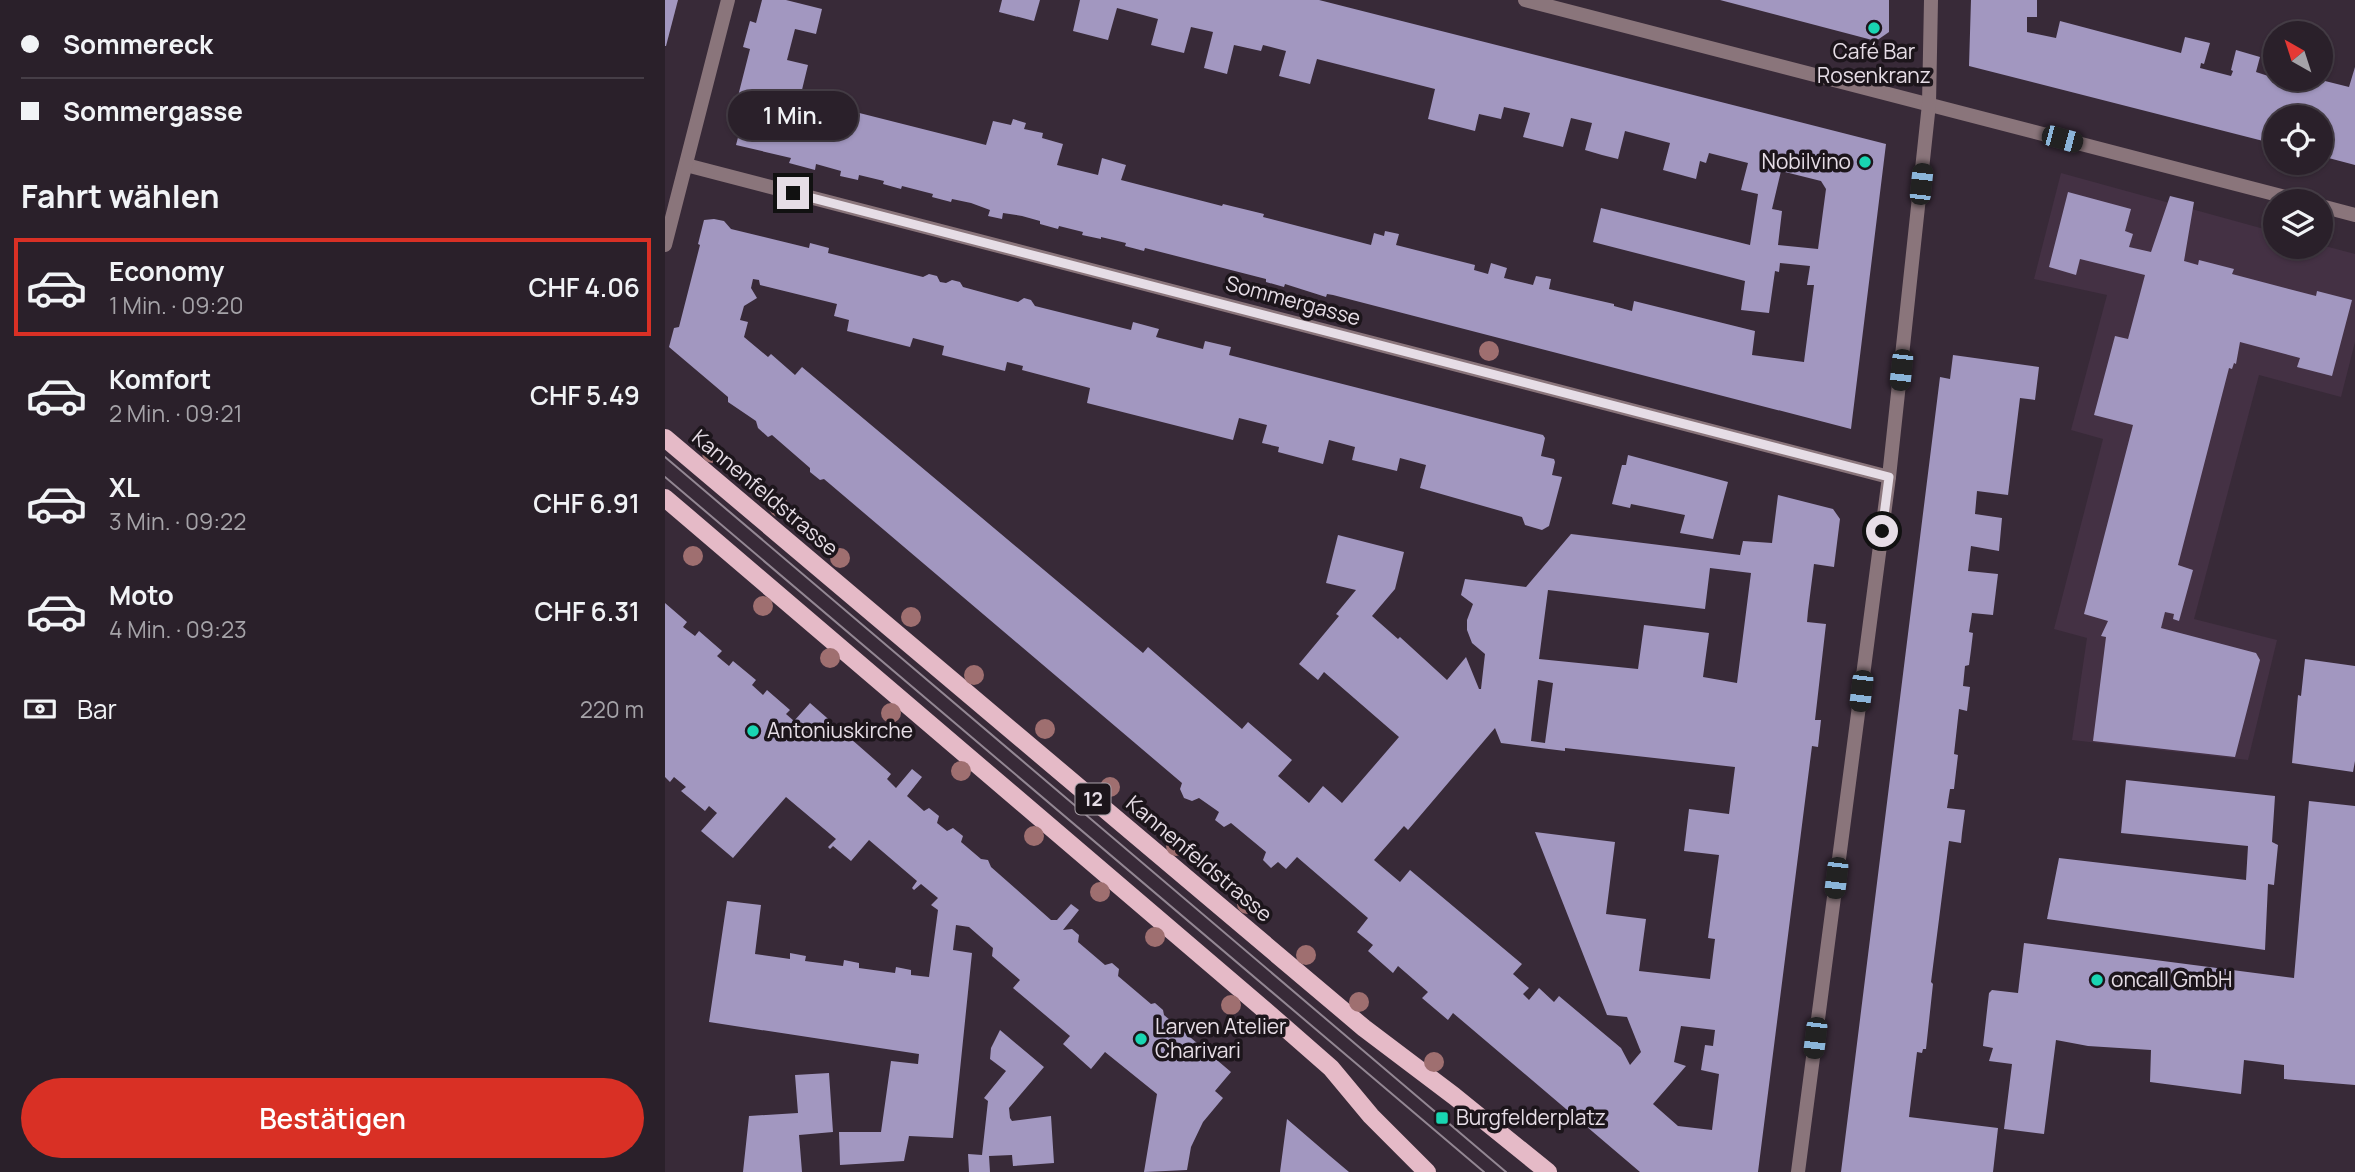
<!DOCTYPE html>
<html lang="de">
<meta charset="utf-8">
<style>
body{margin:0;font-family:Manrope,sans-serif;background:#322832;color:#f1f3f6;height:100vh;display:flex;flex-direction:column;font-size:26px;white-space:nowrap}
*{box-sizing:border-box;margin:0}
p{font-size:23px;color:#a5a3a8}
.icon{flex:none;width:38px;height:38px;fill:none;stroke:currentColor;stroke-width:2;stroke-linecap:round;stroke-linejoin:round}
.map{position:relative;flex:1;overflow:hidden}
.drawer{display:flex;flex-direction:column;background:#2a202a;width:665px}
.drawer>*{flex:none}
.hud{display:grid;align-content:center;height:154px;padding:0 21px;background:#2a202a}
.needle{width:46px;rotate:321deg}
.buttons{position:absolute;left:1598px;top:21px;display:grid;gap:14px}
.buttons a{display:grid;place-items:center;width:70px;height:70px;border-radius:50%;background:#2a202a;box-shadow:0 2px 5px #0004,0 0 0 2px #463e47;font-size:35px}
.end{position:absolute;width:32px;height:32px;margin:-16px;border:9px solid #e6dde6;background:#111;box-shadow:0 0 0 4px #111}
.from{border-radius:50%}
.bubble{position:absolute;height:49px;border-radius:24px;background:#2a202a;box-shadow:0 2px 5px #0004,0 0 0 2px #463e47;font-size:23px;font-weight:600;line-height:49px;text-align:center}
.car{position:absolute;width:21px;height:42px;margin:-21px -10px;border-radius:9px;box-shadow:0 0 5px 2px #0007;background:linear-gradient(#222 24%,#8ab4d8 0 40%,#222 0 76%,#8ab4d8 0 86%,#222 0)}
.hud b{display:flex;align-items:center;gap:24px;height:66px;font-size:26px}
.hud b+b{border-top:2px solid #463e47}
.hud i{width:18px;height:18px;background:#f1f3f6}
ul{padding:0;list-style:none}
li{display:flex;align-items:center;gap:21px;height:98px;margin:0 14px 10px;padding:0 7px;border:4px solid transparent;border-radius:0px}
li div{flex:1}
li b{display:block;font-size:26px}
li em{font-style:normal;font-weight:600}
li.selected{border-color:#d93025}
li>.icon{width:63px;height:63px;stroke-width:1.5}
h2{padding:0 21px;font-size:32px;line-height:84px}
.pay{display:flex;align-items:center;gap:18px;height:77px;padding:0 21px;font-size:26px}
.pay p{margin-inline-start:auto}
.cta{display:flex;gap:14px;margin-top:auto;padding:14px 21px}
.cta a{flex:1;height:80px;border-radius:42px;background:#d93025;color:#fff;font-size:28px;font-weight:600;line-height:80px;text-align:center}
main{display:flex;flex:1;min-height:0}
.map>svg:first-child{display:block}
</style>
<main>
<section class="drawer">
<div class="hud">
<b><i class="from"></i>Sommereck</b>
<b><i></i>Sommergasse</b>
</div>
<h2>Fahrt wählen</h2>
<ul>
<li class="selected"><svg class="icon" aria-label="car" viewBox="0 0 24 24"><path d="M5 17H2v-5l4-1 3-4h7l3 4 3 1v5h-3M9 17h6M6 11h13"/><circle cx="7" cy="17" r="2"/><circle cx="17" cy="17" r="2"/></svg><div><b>Economy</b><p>1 Min. · 09:20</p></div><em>CHF 4.06</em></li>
<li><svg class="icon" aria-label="car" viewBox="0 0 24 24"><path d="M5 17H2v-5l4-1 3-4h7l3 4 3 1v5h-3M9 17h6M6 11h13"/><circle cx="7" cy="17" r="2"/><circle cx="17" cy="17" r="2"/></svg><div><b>Komfort</b><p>2 Min. · 09:21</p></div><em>CHF 5.49</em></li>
<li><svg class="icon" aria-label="car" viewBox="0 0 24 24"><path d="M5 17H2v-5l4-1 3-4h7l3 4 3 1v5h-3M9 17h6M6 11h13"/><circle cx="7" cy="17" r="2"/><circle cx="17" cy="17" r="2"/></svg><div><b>XL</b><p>3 Min. · 09:22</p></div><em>CHF 6.91</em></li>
<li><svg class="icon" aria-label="car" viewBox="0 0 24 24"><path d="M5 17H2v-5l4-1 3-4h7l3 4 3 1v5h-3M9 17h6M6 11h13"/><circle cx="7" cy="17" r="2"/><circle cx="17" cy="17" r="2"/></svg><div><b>Moto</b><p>4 Min. · 09:23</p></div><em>CHF 6.31</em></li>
</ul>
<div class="pay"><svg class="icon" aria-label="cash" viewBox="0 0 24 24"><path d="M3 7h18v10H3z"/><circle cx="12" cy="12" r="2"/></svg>Bar<p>220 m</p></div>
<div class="cta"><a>Bestätigen</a></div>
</section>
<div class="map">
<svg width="1690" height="1172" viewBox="0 0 1690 1172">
<rect width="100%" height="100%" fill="#382a38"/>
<!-- built -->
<path fill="#443144" d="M 1396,173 L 1610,232 L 1610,247 L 1656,247 L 1656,245 L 1690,254 L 1690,342 L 1676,397 L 1594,375 L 1529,619 L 1612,640 L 1583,760 L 1407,740 L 1422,638 L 1389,629 L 1438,439 L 1406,430 L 1442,295 L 1369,279 Z"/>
<!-- building -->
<g fill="#a297c0" fill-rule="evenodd">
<path d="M 0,0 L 13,0 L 1,46 L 0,46 Z"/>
<path d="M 97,0 L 121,0 L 157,9 L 151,34 L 130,29 L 122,60 L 143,65 L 135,98 L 321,145 L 328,121 L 346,125 L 348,119 L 361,123 L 359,129 L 378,133 L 377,138 L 398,144 L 392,165 L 433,175 L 437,158 L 461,165 L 456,180 L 557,206 L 558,204 L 599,214 L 598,217 L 706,245 L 709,233 L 719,236 L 720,231 L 734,234 L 731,245 L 810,265 L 809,270 L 823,274 L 826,263 L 842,268 L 839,278 L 868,285 L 871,276 L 886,279 L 884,289 L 949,304 L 949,306 L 967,311 L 969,301 L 1090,331 L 1087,355 L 1139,362 L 1149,285 L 1142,285 L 1145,266 L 1115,263 L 1114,272 L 1110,271 L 1104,313 L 1076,310 L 1080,281 L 928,242 L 936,208 L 1085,245 L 1093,194 L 1076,190 L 1083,163 L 1044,153 L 1041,163 L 1035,161 L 1031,179 L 998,170 L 1005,143 L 960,131 L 953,159 L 937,155 L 920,150 L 927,123 L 906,118 L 898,147 L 858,137 L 865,113 L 839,107 L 836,119 L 814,114 L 810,131 L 763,119 L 770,89 L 652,59 L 645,84 L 614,76 L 621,51 L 598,45 L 596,51 L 569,45 L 562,74 L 539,68 L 548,32 L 526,27 L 519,53 L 502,49 L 486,45 L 493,19 L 452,8 L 443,40 L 408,31 L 415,0 L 654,0 L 1221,144 L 1186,429 L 668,295 L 662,294 L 661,297 L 620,284 L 619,287 L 601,282 L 601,279 L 480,248 L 479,251 L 460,246 L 461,243 L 436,237 L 436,239 L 417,235 L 418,232 L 394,226 L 393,229 L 375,224 L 375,221 L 357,216 L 338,213 L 337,219 L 323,216 L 325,210 L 306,203 L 287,199 L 286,202 L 267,197 L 268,194 L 237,186 L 236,189 L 218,184 L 219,181 L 194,175 L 193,180 L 175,176 L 176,171 L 151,164 L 150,170 L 124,163 L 126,158 L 71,145 L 82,103 L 72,100 L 85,49 L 78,47 L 85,21 L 91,23 ZM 1116,171 L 1156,181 L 1161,189 L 1153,249 L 1113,245 L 1117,211 L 1107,209 Z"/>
<path d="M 337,0 L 375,0 L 369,21 L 334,12 Z"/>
<path d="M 1055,0 L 1224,0 L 1224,32 L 1211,41 Z"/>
<path d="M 1306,0 L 1372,0 L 1372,17 L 1362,17 L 1362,32 L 1391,38 L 1395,21 L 1516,53 L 1520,37 L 1545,43 L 1539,64 L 1536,63 L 1535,68 L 1566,76 L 1568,71 L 1566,70 L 1571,50 L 1595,57 L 1591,72 L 1631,85 L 1632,79 L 1652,79 L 1684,87 L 1690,67 L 1690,165 L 1656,156 L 1656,117 L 1610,117 L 1610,144 L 1304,66 Z"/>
<path d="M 1403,192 L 1466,209 L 1460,231 L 1468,234 L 1464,247 L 1486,252 L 1505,196 L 1529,202 L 1519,261 L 1533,265 L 1534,260 L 1569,269 L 1567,274 L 1651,296 L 1652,291 L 1687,300 L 1667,376 L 1632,367 L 1635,358 L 1575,342 L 1571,364 L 1569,363 L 1567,369 L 1564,368 L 1513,565 L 1528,570 L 1514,621 L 1508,619 L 1509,614 L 1500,612 L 1496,628 L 1591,653 L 1595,660 L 1570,757 L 1428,741 L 1441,637 L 1436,636 L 1443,621 L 1419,614 L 1468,425 L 1429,415 L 1450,336 L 1463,339 L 1480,275 L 1415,259 L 1411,275 L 1384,267 Z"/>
<path d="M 49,219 L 59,221 L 66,229 L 144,248 L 145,243 L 164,248 L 163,253 L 258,277 L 264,274 L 272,276 L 275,282 L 281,283 L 287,280 L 295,282 L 298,287 L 353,302 L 359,298 L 366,300 L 370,306 L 466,330 L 468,322 L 494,329 L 491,337 L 538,349 L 540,341 L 566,347 L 564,355 L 878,435 L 880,438 L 876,456 L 889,459 L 890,462 L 887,475 L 897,477 L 884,526 L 877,530 L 860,525 L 857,517 L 755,488 L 761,465 L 735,458 L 732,471 L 687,460 L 690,447 L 664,440 L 658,464 L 613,452 L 614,447 L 597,443 L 602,425 L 574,418 L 568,440 L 422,403 L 425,388 L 357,370 L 358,366 L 342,362 L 340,371 L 277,355 L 279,346 L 248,338 L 245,347 L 182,331 L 184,320 L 169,316 L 172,304 L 95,285 L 94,280 L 88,279 L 86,288 L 92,298 L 79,306 L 75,320 L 83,322 L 79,337 L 103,357 L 106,354 L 130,375 L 137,367 L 478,653 L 483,647 L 577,729 L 583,722 L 627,760 L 613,776 L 644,803 L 658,786 L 677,803 L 734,737 L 659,672 L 653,680 L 634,664 L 674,616 L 671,614 L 691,590 L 661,583 L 673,535 L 739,552 L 730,589 L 707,616 L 733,639 L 735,637 L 782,680 L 801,657 L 814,689 L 816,689 L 820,654 L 807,643 L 802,630 L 802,620 L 808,604 L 796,595 L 800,579 L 861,587 L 906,534 L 1075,555 L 1078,541 L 1107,543 L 1113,495 L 1168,509 L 1175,519 L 1169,567 L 1149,564 L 1143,611 L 1142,622 L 1161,624 L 1150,720 L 1156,720 L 1153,747 L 1147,746 L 1093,1172 L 975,1172 L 788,1013 L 783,1020 L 757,998 L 763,992 L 733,966 L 728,973 L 703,951 L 708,945 L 692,932 L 703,918 L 632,857 L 621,869 L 613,862 L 606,868 L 598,860 L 601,852 L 566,823 L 559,827 L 550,820 L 554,812 L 534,798 L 527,801 L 519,798 L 515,789 L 517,783 L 159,479 L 155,480 L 145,472 L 145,468 L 107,435 L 103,437 L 93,428 L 91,421 L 63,402 L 63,397 L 4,347 L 9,328 L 14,327 L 35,245 L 33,244 L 39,220 ZM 1045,568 L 1086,573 L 1072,683 L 1038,677 L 1044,633 L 979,625 L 973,669 L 874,659 L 883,590 L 1040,609 ZM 873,680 L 888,683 L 880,743 L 866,741 ZM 830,728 L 836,743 L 900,751 L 900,748 L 1070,767 L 1064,814 L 1024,809 L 1019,851 L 1054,855 L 1043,938 L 1050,939 L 1045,979 L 974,971 L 981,919 L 941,914 L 950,842 L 870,832 L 942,1015 L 962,1017 L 976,1052 L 965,1065 L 956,1048 L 894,996 L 889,1002 L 874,988 L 864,1000 L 858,994 L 864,988 L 848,974 L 857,964 L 745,870 L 735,882 L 709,860 L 739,826 L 743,830 ZM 1016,1026 L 1050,1030 L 1048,1046 L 1040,1045 L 1036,1070 L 1054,1074 L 1047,1130 L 1013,1126 L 988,1104 L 1021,1066 L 1009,1062 Z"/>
<path d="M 1288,355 L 1374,367 L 1370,400 L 1355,398 L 1343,495 L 1312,491 L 1310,514 L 1337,518 L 1334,551 L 1306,546 L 1303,571 L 1333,574 L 1328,615 L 1307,613 L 1304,632 L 1308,633 L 1306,650 L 1304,665 L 1300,666 L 1298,686 L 1305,687 L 1302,711 L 1294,709 L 1289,754 L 1293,755 L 1289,789 L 1285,789 L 1282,808 L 1300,810 L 1297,833 L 1296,843 L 1284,841 L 1266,982 L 1268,984 L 1261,1049 L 1258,1049 L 1257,1053 L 1252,1052 L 1244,1117 L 1333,1128 L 1328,1172 L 1176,1172 L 1275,377 L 1285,379 Z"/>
<path d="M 963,455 L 1063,482 L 1048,539 L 1015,533 L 1020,515 L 966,504 L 965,508 L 947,504 L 957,465 L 961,465 Z"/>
<path d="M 0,603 L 22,622 L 18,627 L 30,636 L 34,631 L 57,651 L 52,656 L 64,666 L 68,661 L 91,680 L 87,685 L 98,695 L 102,690 L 125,710 L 121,714 L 129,721 L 145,703 L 226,774 L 222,779 L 231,788 L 247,769 L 257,777 L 242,796 L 259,811 L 264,808 L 274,816 L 272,823 L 282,831 L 288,828 L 298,836 L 296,842 L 316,859 L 323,860 L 326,867 L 386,920 L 392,920 L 406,904 L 414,910 L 398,930 L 407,929 L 414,935 L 413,942 L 440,965 L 447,963 L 454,969 L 453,976 L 486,1004 L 490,1003 L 498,1010 L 499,1015 L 566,1072 L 550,1091 L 558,1098 L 538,1122 L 526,1147 L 522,1170 L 479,1172 L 492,1094 L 440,1052 L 426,1069 L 398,1044 L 405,1036 L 348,988 L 355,980 L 327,956 L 328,948 L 304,927 L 291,925 L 288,950 L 307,953 L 288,1138 L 244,1136 L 239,1161 L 175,1165 L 174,1132 L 216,1132 L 226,1061 L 253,1064 L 254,1054 L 44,1022 L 62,901 L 96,905 L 90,954 L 125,959 L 125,953 L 141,956 L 140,961 L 178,966 L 179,960 L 194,963 L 194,968 L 230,973 L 231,967 L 246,970 L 246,975 L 264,977 L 273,910 L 266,905 L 273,898 L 256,884 L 249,890 L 247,888 L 252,881 L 204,840 L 186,861 L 168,846 L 165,849 L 163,847 L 171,839 L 121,797 L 68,858 L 36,831 L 52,813 L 44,806 L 40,811 L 16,791 L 21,787 L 9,777 L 5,782 L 0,777 Z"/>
<path d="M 1640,659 L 1690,666 L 1690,761 L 1688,772 L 1627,763 L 1633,695 L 1636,696 Z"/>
<path d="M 1461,780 L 1610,796 L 1607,842 L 1613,845 L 1609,885 L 1603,884 L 1600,950 L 1382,919 L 1394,858 L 1581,880 L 1583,846 L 1456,833 Z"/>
<path d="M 1644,801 L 1690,806 L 1690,1085 L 1619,1079 L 1619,1065 L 1579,1060 L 1576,1094 L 1485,1082 L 1486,1050 L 1423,1046 L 1391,1040 L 1379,1134 L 1339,1129 L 1347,1064 L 1324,1061 L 1328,1048 L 1318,1046 L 1324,993 L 1327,990 L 1353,993 L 1359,943 L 1629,978 Z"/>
<path d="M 335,1030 L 379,1067 L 344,1108 L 345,1118 L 347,1121 L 386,1116 L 389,1163 L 348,1166 L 347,1155 L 324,1156 L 325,1172 L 304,1172 L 303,1154 L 317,1155 L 323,1101 L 319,1098 L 341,1071 L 325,1059 L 326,1048 Z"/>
<path d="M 164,1073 L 168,1132 L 134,1135 L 137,1172 L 78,1172 L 84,1116 L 133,1113 L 130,1075 Z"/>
<path d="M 622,1119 L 665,1156 L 684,1172 L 615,1172 Z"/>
</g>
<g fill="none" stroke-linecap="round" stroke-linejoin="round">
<!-- minor -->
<g stroke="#8a757b" stroke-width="14">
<path d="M 860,0 L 1636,201"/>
<path d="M 21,165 L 1224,477"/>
<path d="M 1656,206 L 1690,215"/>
<path d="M 0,245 L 63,0"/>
<path d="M 1133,1172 L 1224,477 L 1264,104 L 1266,0"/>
</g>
<!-- primary -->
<g stroke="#e5bac7" stroke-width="18">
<path d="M 0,438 L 699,1028 L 789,1096 L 883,1172"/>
<path d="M 0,498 L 602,1012 L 666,1068 L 706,1116 L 762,1172"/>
</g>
<!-- tram -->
<g stroke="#938793" stroke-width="2">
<path d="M 0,457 L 841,1172"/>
<path d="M 0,477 L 819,1172"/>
</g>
</g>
<!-- trees -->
<g fill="#9f6f70">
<circle cx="824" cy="351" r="10"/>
<circle cx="47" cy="453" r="10"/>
<circle cx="114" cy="507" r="10"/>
<circle cx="28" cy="556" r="10"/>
<circle cx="175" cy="558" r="10"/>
<circle cx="98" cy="606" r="10"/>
<circle cx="246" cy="617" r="10"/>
<circle cx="165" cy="658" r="10"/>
<circle cx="309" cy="675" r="10"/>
<circle cx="226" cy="713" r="10"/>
<circle cx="380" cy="729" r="10"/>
<circle cx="296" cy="771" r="10"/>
<circle cx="445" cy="787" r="10"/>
<circle cx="369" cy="836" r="10"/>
<circle cx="511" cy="846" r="10"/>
<circle cx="435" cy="892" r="10"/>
<circle cx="582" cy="904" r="10"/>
<circle cx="490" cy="937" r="10"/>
<circle cx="641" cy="955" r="10"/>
<circle cx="694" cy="1002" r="10"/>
<circle cx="566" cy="1005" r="10"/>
<circle cx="769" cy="1062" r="10"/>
</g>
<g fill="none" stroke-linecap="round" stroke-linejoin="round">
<!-- route -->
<path stroke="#e6dde6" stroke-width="9" d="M 128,193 L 1224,477 L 1217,531"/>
</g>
<!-- markers -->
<g fill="#19d5b2" stroke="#1c151b" stroke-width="2.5">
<circle cx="1209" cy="28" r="7"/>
<circle cx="1200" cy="162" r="7"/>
<circle cx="88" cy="731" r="7"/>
<circle cx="1432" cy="980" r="7"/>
<circle cx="476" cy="1039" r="7"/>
<rect x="770" y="1111" width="14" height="14" rx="3.5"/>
</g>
<g text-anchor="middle" stroke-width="7" stroke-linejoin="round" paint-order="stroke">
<!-- shield labels -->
<rect fill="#1c151b" stroke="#a9a1a9" stroke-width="2" x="410.5" y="783.5" width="35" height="31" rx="5"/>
<g font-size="19" font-weight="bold" fill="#e6dde6">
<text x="428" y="806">12</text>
</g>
<!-- poi labels -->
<g font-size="21" fill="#e6dde6" stroke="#1c151b" text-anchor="start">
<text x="1209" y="59" text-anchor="middle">Café Bar<tspan x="1209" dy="24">Rosenkranz</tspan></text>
<text x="1186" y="169" text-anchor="end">Nobilvino</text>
<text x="102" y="738">Antoniuskirche</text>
<text x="1446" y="987">oncall GmbH</text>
<text x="490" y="1034">Larven Atelier<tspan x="490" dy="24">Charivari</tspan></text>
<text x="791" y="1125">Burgfelderplatz</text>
</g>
<!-- street labels -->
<g font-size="21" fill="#e6dde6" stroke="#1c151b">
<text transform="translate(628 301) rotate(15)" y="7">Sommergasse</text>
<text transform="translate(100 493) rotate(40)" y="7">Kannenfeldstrasse</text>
<text transform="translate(534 859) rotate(40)" y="7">Kannenfeldstrasse</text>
</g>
</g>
</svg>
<div class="buttons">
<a><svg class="needle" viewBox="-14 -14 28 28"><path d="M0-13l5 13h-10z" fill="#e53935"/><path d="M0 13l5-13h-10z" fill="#a5a3a8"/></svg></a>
<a><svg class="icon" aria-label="locate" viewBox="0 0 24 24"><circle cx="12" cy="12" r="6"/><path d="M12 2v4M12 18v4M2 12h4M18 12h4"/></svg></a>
<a><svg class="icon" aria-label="layers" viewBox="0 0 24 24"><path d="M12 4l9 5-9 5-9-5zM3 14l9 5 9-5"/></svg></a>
</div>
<i class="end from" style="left:1217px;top:531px"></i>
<i class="end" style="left:128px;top:193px"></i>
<div class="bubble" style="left:63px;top:91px;width:130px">1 Min.</div>
<i class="car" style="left:1397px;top:139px;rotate:105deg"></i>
<i class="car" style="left:1256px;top:184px;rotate:6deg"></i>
<i class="car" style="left:1236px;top:370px;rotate:186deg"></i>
<i class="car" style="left:1196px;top:691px;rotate:187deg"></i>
<i class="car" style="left:1171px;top:878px;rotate:187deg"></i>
<i class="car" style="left:1150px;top:1038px;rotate:187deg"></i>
</div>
</main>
